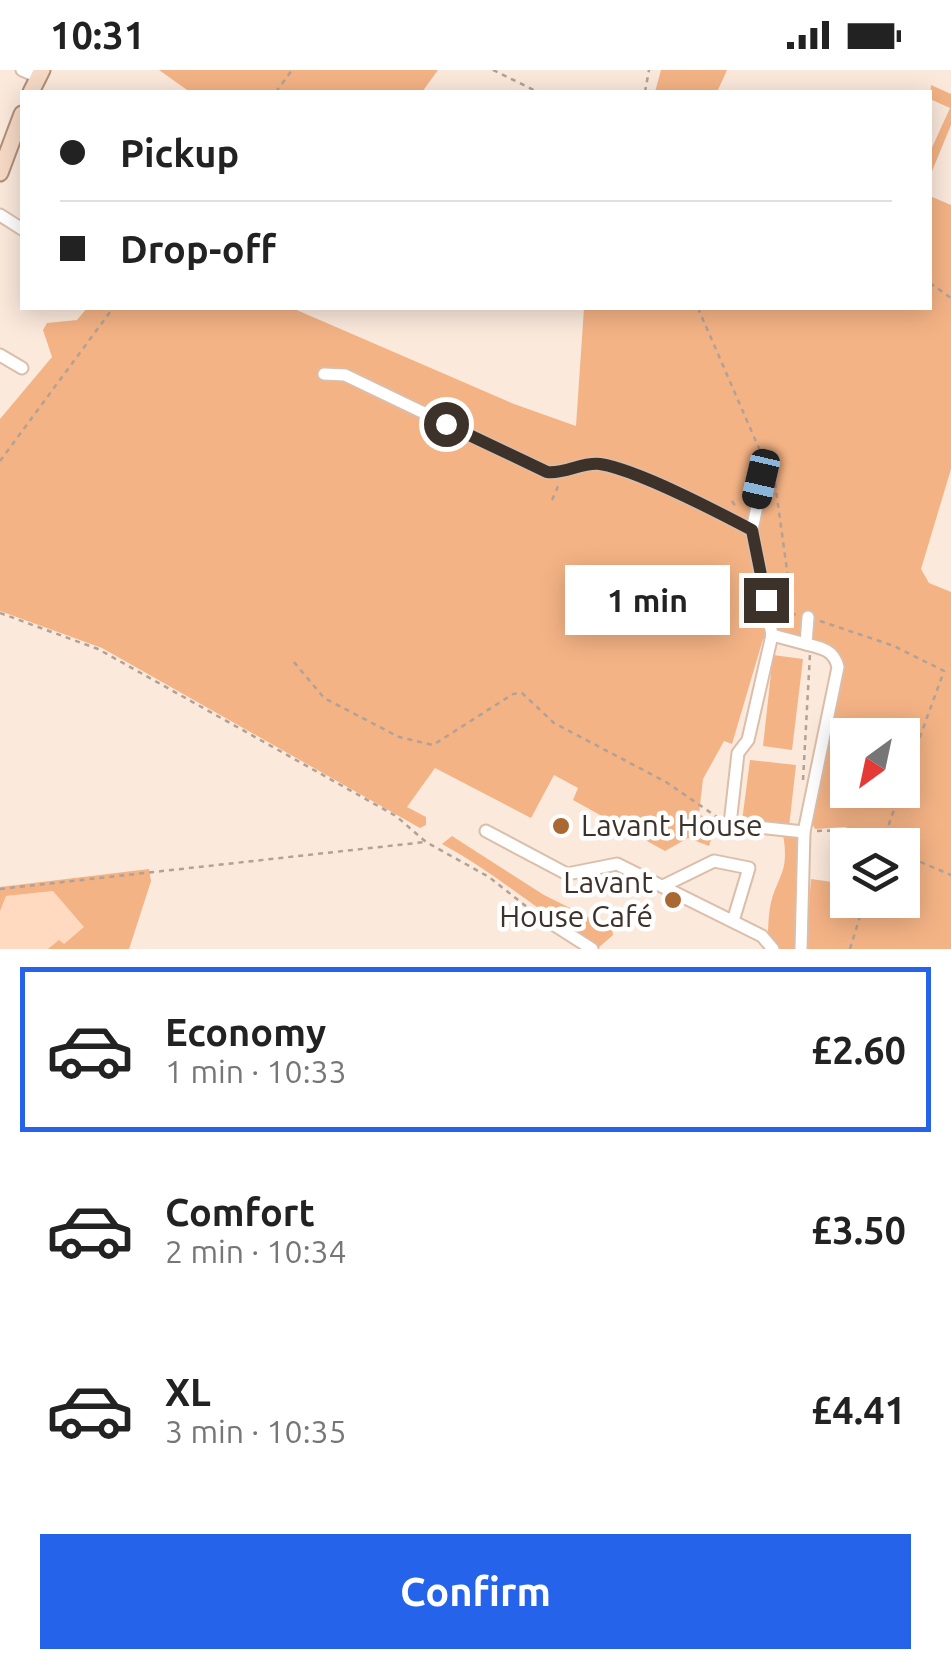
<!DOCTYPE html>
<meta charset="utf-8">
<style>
body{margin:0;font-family:Ubuntu,sans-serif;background:#f2f2f2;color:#222;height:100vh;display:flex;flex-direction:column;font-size:38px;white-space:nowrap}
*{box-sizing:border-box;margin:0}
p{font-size:32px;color:#767676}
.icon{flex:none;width:55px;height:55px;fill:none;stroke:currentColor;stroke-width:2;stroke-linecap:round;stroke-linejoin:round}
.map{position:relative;height:879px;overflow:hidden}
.panel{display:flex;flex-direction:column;background:#fff;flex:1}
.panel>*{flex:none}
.banner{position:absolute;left:20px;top:20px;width:912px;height:220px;border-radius:0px;box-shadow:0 5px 25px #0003;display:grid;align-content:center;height:220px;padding:0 40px;background:#fff}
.needle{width:65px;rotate:213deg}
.tools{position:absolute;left:830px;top:648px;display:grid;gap:20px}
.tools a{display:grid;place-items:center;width:90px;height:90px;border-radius:0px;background:#fff;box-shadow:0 5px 25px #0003;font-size:50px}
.end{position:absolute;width:45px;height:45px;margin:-22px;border:12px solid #3d322a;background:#fff;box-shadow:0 0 0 5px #fff}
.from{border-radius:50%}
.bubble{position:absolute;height:70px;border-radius:0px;background:#fff;box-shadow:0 5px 25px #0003;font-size:32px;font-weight:700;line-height:70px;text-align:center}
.car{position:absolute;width:30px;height:60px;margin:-30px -15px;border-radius:12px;box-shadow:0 0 8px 2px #0007;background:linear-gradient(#222 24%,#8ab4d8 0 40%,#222 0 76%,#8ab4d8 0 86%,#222 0)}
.banner b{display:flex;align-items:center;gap:35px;height:95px;font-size:38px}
.banner b+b{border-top:2px solid #e0e0e0}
.banner i{width:25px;height:25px;background:#222}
ul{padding:18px 0 0;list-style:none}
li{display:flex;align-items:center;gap:30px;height:165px;margin:0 20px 15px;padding:0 20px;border:5px solid transparent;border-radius:0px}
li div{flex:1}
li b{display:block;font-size:38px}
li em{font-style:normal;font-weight:700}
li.selected{border-color:#2563eb}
li>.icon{width:90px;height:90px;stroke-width:1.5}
.action{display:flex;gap:20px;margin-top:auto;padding:20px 40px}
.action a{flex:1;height:115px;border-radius:0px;background:#2563eb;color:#fff;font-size:40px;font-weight:700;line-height:115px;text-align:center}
.status{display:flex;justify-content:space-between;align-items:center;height:70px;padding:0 50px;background:#fff;direction:ltr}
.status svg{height:28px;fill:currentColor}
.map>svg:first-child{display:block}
</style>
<div class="status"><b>10:31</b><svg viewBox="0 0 49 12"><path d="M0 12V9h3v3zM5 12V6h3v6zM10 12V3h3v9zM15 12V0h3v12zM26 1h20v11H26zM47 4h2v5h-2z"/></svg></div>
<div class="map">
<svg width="951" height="879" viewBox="0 0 951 879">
<rect width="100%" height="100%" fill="#fbe9dc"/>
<!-- built -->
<path fill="#ffdac0" d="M 151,811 L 129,879 L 0,879 L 0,841 L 6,826 Z"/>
<!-- green -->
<g fill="#f4b385" fill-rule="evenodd">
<path d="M 159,0 L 438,0 L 422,22 L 190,22 Z"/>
<path d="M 661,0 L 727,0 L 717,22 L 655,22 Z"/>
<path d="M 931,15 L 951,24 L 951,55 L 930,106 L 930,82 L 950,38 L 930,29 Z"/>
<path d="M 930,126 L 951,135 L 951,399 L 921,499 L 929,513 L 951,522 L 951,879 L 806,879 L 811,809 L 847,814 L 848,830 L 902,830 L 902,775 L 880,775 L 880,771 L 845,757 L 815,759 L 810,750 L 843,591 L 763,569 L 732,674 L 724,671 L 703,709 L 699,744 L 716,754 L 709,776 L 688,768 L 665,781 L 573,730 L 578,718 L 554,705 L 531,748 L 435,698 L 407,737 L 426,747 L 426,755 L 420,758 L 102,578 L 0,541 L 0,349 L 52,287 L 43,260 L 47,253 L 77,250 L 87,238 L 292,238 L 514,334 L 576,356 L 584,238 L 930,238 ZM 848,665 L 902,665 L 902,720 L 848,720 Z"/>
<path d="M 773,585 L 803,589 L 792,680 L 763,676 Z"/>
<path d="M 750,690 L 796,695 L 789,757 L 742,751 Z"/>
<path d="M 783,764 L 800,766 L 796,879 L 767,879 C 768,865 768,850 770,837 C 777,804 790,805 783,764 Z"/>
<path d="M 452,766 L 544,825 L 612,859 L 613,865 L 597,879 C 544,845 497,804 442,774 Z"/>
<path d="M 149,799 L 151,811 L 129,879 L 48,879 L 59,870 L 64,874 L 84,857 L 53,821 L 6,826 L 0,841 L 0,817 Z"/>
</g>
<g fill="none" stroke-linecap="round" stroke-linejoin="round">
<defs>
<g id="minor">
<path d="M 22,0 L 38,7"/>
<path d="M 0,145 L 22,159"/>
<path d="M 0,285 L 22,298"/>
<path d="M 324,304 L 345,305 L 547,402 C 566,404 581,392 600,394 C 638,400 716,441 752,460"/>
<path d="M 766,393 L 752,460 L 772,565"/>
<path d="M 486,761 L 567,804 L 617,794 L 762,866 L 773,879"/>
<path d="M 804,762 L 730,754 L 738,683 L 748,670 L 772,565 L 806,574"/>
<path d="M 663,816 L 714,791 L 749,798 L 733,851"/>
<path d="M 542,847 L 592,879"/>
<path d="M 801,879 L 804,762 L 838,597 C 834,580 822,578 806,574 L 808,547"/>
</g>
<g id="major">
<path d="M 31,22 L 42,0"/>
<path d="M 0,103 L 22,44"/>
</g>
</defs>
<!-- minor casing -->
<use href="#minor" stroke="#dbbeaa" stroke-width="15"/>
<!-- major casing -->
<use href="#major" stroke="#b18f77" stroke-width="19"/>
<!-- path -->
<g stroke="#b1a196" stroke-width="2.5" stroke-dasharray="5 5" stroke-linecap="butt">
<path d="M 493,0 L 538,22"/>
<path d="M 276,22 L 292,0"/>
<path d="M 645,22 L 649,0"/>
<path d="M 930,213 L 951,228"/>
<path d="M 698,238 L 761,383"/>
<path d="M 0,391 L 113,238"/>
<path d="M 775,413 L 793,544 L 798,545"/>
<path d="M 552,430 L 559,414"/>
<path d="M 732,431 L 737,439"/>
<path d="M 0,543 L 98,579 L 396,746 L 426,772 L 489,807 L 532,841"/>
<path d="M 820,551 L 894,576 L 944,601 L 902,716"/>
<path d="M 294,592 L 324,628 L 399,667 L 433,675 L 513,624 L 522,623 L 554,653 L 666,712 L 720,749"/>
<path d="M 803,710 L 810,584"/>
<path d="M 817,761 L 845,760 L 882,775"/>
<path d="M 882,774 L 901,720"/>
<path d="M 902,784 L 951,805"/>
<path d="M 0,819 L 425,772"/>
<path d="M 850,879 L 865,830"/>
</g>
<!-- minor -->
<use href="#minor" stroke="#fff" stroke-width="11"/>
<!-- major -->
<use href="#major" stroke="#f6dac6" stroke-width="15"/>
</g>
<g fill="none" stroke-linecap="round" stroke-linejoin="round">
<!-- route -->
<path stroke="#3d322a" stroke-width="12" d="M 446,354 L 547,402 C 566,404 581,392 600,394 C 638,400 716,441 752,460 L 766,530"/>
</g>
<!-- markers -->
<g fill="#aa6833" stroke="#fff" stroke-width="4">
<circle cx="561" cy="756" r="10"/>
<circle cx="673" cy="830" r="10"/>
</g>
<g text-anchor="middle" stroke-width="9" stroke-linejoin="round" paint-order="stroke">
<!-- poi labels -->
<g font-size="30" fill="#3d322a" stroke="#fff" text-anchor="start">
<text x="581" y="766">Lavant House</text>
<text x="653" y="823" text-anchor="end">Lavant<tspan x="653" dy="34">House Café</tspan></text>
</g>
</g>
</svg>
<div class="tools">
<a><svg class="needle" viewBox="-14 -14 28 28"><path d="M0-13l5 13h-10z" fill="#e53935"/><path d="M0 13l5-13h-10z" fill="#767676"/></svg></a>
<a><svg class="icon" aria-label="layers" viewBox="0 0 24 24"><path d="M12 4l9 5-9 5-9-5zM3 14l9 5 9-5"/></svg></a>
</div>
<i class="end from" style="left:446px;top:354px"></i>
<i class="end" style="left:766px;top:530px"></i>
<div class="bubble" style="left:565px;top:495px;width:165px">1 min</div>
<i class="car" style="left:761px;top:409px;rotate:193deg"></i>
<div class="banner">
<b><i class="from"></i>Pickup</b>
<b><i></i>Drop-off</b>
</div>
</div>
<section class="panel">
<ul>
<li class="selected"><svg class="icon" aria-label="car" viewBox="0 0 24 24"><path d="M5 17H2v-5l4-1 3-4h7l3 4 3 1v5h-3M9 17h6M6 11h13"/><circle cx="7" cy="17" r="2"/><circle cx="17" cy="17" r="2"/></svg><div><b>Economy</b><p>1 min · 10:33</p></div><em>£2.60</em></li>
<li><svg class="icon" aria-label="car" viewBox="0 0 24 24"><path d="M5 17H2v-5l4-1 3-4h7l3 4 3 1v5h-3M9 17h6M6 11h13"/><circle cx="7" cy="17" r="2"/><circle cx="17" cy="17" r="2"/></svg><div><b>Comfort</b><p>2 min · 10:34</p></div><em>£3.50</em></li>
<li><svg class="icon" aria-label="car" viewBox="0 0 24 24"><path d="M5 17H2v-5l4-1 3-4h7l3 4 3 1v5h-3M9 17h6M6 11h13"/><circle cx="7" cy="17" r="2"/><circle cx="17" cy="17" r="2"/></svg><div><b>XL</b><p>3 min · 10:35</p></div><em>£4.41</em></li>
</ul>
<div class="action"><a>Confirm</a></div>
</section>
